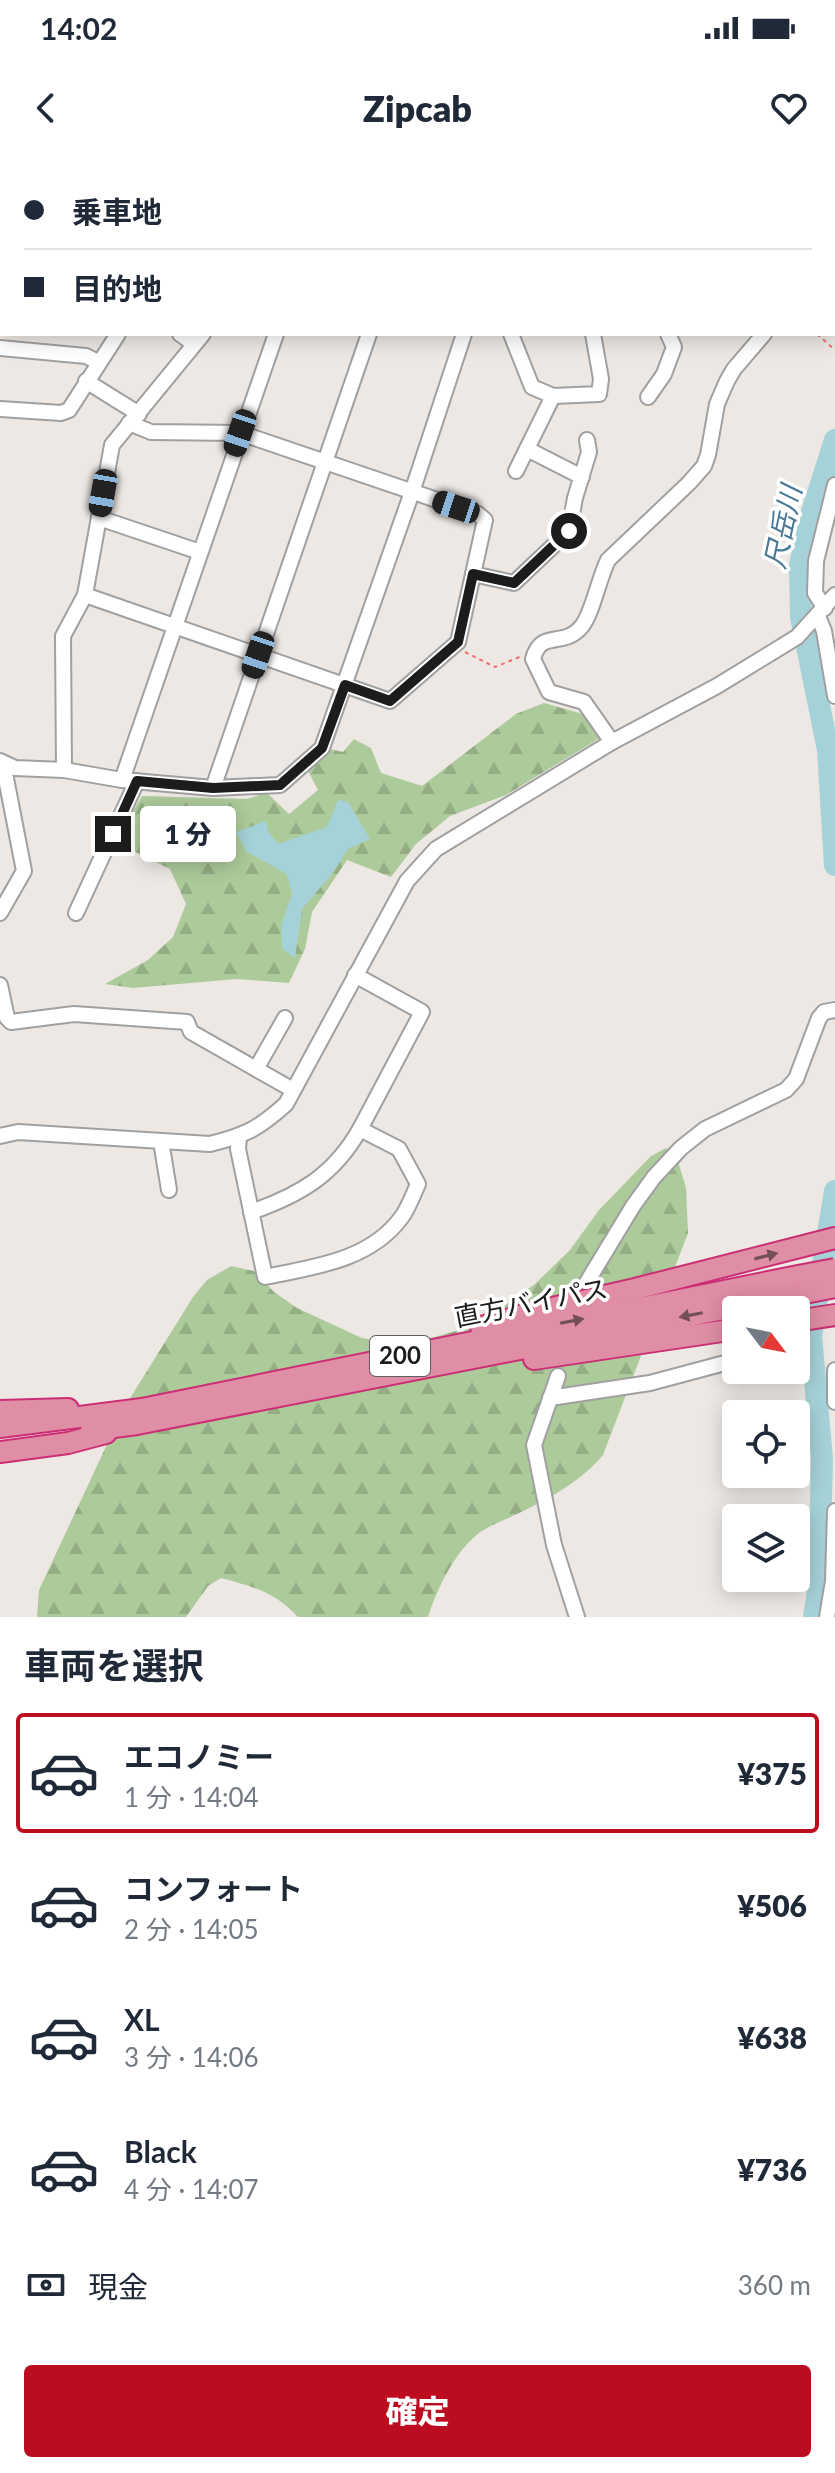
<!DOCTYPE html>
<html lang="ja">
<meta charset="utf-8">
<style>
body{margin:0;font-family:Lato,"Noto Sans JP",sans-serif;background:#f6f6f7;color:#1f2937;height:100vh;display:flex;flex-direction:column;font-size:30px;white-space:nowrap}
*{box-sizing:border-box;margin:0}
p{font-size:26px;color:#747a83}
.icon{flex:none;width:44px;height:44px;fill:none;stroke:currentColor;stroke-width:2;stroke-linecap:round;stroke-linejoin:round}
.map{position:relative;height:1457px;overflow:hidden}
.panel{display:flex;flex-direction:column;background:#fff;flex:1}
.panel>*{flex:none}
.guide{position:absolute;left:0px;top:0px;width:836px;height:176px;box-shadow:0 4px 20px #0003;display:grid;align-content:center;height:176px;padding:0 24px;background:#fff}
.needle{width:52px;rotate:122deg}
.buttons{position:absolute;left:722px;top:1136px;display:grid;gap:16px}
.buttons a{display:grid;place-items:center;width:88px;height:88px;border-radius:8px;background:#fff;box-shadow:0 4px 20px #0003;font-size:40px}
.end{position:absolute;width:36px;height:36px;margin:-18px;border:10px solid #1c1c1c;background:#fff;box-shadow:0 0 0 4px #fff}
.from{border-radius:50%}
.bubble{position:absolute;height:56px;border-radius:8px;background:#fff;box-shadow:0 4px 20px #0003;font-size:26px;font-weight:800;line-height:56px;text-align:center}
.car{position:absolute;width:24px;height:48px;margin:-24px -12px;border-radius:10px;box-shadow:0 0 6px 2px #0007;background:linear-gradient(#222 24%,#8ab4d8 0 40%,#222 0 76%,#8ab4d8 0 86%,#222 0)}
.guide b{display:flex;align-items:center;gap:28px;height:76px;font-size:30px}
.guide b+b{border-top:2px solid #e0e1e3}
.guide i{width:20px;height:20px;background:#1f2937}
ul{padding:0;list-style:none}
li{display:flex;align-items:center;gap:24px;height:120px;margin:0 16px 12px;padding:0 8px;border:4px solid transparent;border-radius:8px}
li div{flex:1}
li b{display:block;font-size:30px}
li em{font-style:normal;font-weight:800}
li.selected{border-color:#bc0c1f}
li>.icon{width:72px;height:72px;stroke-width:1.5}
h2{padding:0 24px;font-size:36px;line-height:96px}
.pay{display:flex;align-items:center;gap:20px;height:88px;padding:0 24px;font-size:30px}
.pay p{margin-inline-start:auto}
.button{display:flex;gap:16px;margin-top:auto;padding:16px 24px}
.button a{flex:1;height:92px;border-radius:8px;background:#bc0c1f;color:#fff;font-size:32px;font-weight:800;line-height:92px;text-align:center}
.status{display:flex;justify-content:space-between;align-items:center;height:56px;padding:0 40px;background:#fff;direction:ltr}
.status svg{height:22px;fill:currentColor}
header{display:flex;justify-content:space-between;align-items:center;height:104px;padding:0 24px;background:#fff;font-size:36px;font-weight:800}
.map>svg:first-child{display:block}
</style>
<div class="status"><b>14:02</b><svg viewBox="0 0 49 12"><path d="M0 12V9h3v3zM5 12V6h3v6zM10 12V3h3v9zM15 12V0h3v12zM26 1h20v11H26zM47 4h2v5h-2z"/></svg></div>
<header><svg class="icon" aria-label="back" viewBox="0 0 24 24"><path d="M15 5l-7 7 7 7"/></svg>Zipcab<svg class="icon" aria-label="heart" viewBox="0 0 24 24"><path d="M12 20l-8-8c-3-5 5-10 8-4 3-6 11-1 8 4z"/></svg></header>
<div class="map">
<svg width="835" height="1457" viewBox="0 0 835 1457">
<defs>
<pattern id="forest-firs" width="22" height="20" patternUnits="userSpaceOnUse" patternTransform="scale(2)"><rect width="22" height="20" fill="#adca9a"/><path d="M5 1l3.5 6h-7zM16 11l3.5 6h-7z" fill="#94ad84"/></pattern>
</defs>
<rect width="100%" height="100%" fill="#ede8e3"/>
<!-- forest -->
<g fill="url(#forest-firs)">
<path d="M 544,543 L 583,554 L 600,578 L 506,635 L 450,656 L 416,684 L 391,717 L 347,700 L 312,752 L 305,789 L 289,823 L 237,819 L 133,828 L 105,824 L 148,800 L 173,777 L 186,744 L 170,709 L 115,682 L 142,636 L 246,639 L 267,633 L 289,654 L 318,630 L 308,611 L 330,589 L 343,592 L 354,579 L 371,588 L 381,613 L 422,626 L 516,554 Z"/>
<path d="M 666,988 L 677,998 L 686,1028 L 688,1073 L 603,1295 C 580,1322 549,1339 517,1354 C 505,1360 490,1365 479,1373 C 454,1393 438,1427 428,1457 L 298,1457 C 275,1432 254,1427 221,1418 L 208,1426 L 186,1457 L 37,1457 L 39,1430 L 124,1248 L 193,1137 L 207,1120 L 231,1106 L 254,1111 L 274,1132 L 297,1148 L 362,1178 L 401,1184 L 427,1179 L 477,1165 L 535,1124 L 570,1090 L 599,1050 L 651,996 Z"/>
</g>
<!-- water -->
<path fill="#a5d2d8" d="M 338,640 L 348,642 L 370,679 L 348,689 L 331,715 L 302,749 L 295,798 L 282,789 L 281,766 L 292,734 L 287,714 L 247,692 L 236,672 L 266,661 L 268,671 L 278,684 L 327,667 Z"/>
<g fill="none" stroke-linecap="round" stroke-linejoin="round">
<!-- river -->
<g stroke="#a5d2d8" stroke-width="22">
<path d="M 835,280 L 810,358 L 800,405 L 801,457 L 828,590 L 835,705"/>
<path d="M 814,1457 L 819,1425 L 822,1299 L 811,1176 L 835,1031"/>
</g>
<defs>
<g id="minor">
<path d="M 472,0 L 473,2"/>
<path d="M 667,0 L 670,2"/>
<path d="M 753,0 L 753,2"/>
<path d="M 55,2 L 57,0"/>
<path d="M 159,2 L 162,0"/>
<path d="M 243,2 L 245,0"/>
<path d="M 275,2 L 276,0"/>
<path d="M 347,2 L 349,0"/>
<path d="M 365,2 L 366,0"/>
<path d="M 443,2 L 444,0"/>
<path d="M 0,14 L 2,16"/>
<path d="M 0,64 L 2,64"/>
<path d="M 0,126 L 2,127"/>
<path d="M 180,174 L 194,184"/>
<path d="M 511,174 L 532,227 L 553,236 L 599,234 L 601,219 L 593,174"/>
<path d="M 0,188 L 86,196 L 98,202"/>
<path d="M 86,221 L 139,254"/>
<path d="M 648,237 L 664,214 L 674,187 L 668,174"/>
<path d="M 0,249 L 61,253 L 69,250 L 118,174"/>
<path d="M 527,289 L 582,317"/>
<path d="M 516,311 L 553,236"/>
<path d="M 99,358 L 200,392"/>
<path d="M 473,414 L 514,423 L 569,371 L 575,338 L 589,292 L 587,280"/>
<path d="M 85,435 L 390,541 L 458,482 L 485,360 L 478,354 L 240,273 L 151,272 L 129,263"/>
<path d="M 825,448 L 815,433 L 816,401 L 835,325"/>
<path d="M 818,456 L 824,471 L 835,536"/>
<path d="M 612,582 L 584,542 L 549,532 L 533,499 C 541,468 564,489 582,466 C 592,454 599,418 608,400 L 689,323 L 704,306 L 708,295 L 717,244 L 727,221 L 734,209 L 764,174"/>
<path d="M 0,601 L 15,608 L 64,610 L 122,620 L 213,628 L 280,625 L 322,588 L 412,332 L 464,174"/>
<path d="M 64,610 L 63,476 L 85,435 L 112,285 L 203,174"/>
<path d="M 122,620 L 276,174"/>
<path d="M 213,628 L 369,174"/>
<path d="M 0,753 L 24,711 L 3,603"/>
<path d="M 76,753 L 137,621"/>
<path d="M 0,825 L 7,858 L 11,862 L 74,854 L 187,862 L 191,872 L 293,930"/>
<path d="M 256,909 L 285,858"/>
<path d="M 0,976 L 18,972 L 210,984 C 246,975 258,969 286,944 L 407,721 L 436,689 L 612,582 L 717,526 L 797,477 L 835,435"/>
<path d="M 239,977 L 238,989 L 265,1117 C 313,1107 369,1101 401,1058 C 408,1049 413,1035 418,1024 L 399,989 L 360,969 L 422,852 L 355,815"/>
<path d="M 161,981 L 169,1030"/>
<path d="M 251,1052 C 300,1035 334,1015 360,969"/>
<path d="M 587,1122 L 633,1046 L 654,1017 L 681,988 L 705,969 L 786,930 L 796,919 L 819,858 L 824,852 L 835,850"/>
<path d="M 835,1210 L 835,1242"/>
<path d="M 558,1216 L 534,1285 L 554,1385 L 577,1457"/>
<path d="M 550,1238 L 650,1223 L 736,1200"/>
<path d="M 827,1457 L 833,1421 L 835,1351"/>
</g>
<g id="highway">
<path d="M 796,1161 L 835,1155"/>
<path d="M 481,1167 L 535,1152 L 635,1129 L 835,1078"/>
<path d="M 534,1199 L 736,1169"/>
<path d="M 0,1251 L 68,1249"/>
<path d="M 0,1267 L 142,1249 L 798,1116"/>
<path d="M 91,1270 L 137,1264 L 795,1135"/>
<path d="M 0,1292 L 68,1283 L 106,1273"/>
</g>
</defs>
<!-- minor casing -->
<use href="#minor" stroke="#a0a0a0" stroke-width="18"/>
<!-- highway casing -->
<use href="#highway" stroke="#cc2e75" stroke-width="24"/>
<!-- path -->
<g stroke="#f17071" stroke-width="2" stroke-dasharray="4 4" stroke-linecap="butt">
<path d="M 817,174 L 835,190"/>
<path d="M 465,492 L 495,507 L 522,496"/>
</g>
<!-- minor -->
<use href="#minor" stroke="#fff" stroke-width="14"/>
<!-- highway -->
<use href="#highway" stroke="#e08ea6" stroke-width="20"/>
<defs>
<g id="highway-bridge">
<path d="M 798,1116 L 835,1109"/>
<path d="M 795,1135 L 835,1127"/>
</g>
</defs>
<!-- highway-bridge casing -->
<use href="#highway-bridge" stroke="#cc2e75" stroke-width="24" stroke-linecap="butt"/>
<!-- highway-bridge -->
<use href="#highway-bridge" stroke="#e08ea6" stroke-width="20"/>
</g>
<!-- one-way arrows -->
<defs><path id="oneway-solid" d="M-6-.8H1V-3.2L6.5 0L1 3.2V.8H-6Z" transform="scale(2)"/></defs>
<g fill="#744f5a">
<use href="#oneway-solid" transform="translate(766 1096) rotate(-14)"/>
<use href="#oneway-solid" transform="translate(691 1155) rotate(169)"/>
<use href="#oneway-solid" transform="translate(572 1161) rotate(-11)"/>
</g>
<g fill="none" stroke-linecap="round" stroke-linejoin="round">
<!-- route -->
<path stroke="#1c1c1c" stroke-width="10" d="M 113,674 L 137,621 L 213,628 L 280,625 L 322,588 L 345,525 L 390,541 L 458,482 L 473,414 L 514,423 L 569,371"/>
</g>
<g text-anchor="middle" stroke-width="7" stroke-linejoin="round" paint-order="stroke">
<!-- shield labels -->
<rect fill="#fff" stroke="#606060" stroke-width="2" x="370" y="1176" width="60" height="40" rx="6"/>
<g font-size="24" font-weight="bold" fill="#1c1c1c">
<text x="400" y="1204">200</text>
</g>
<!-- street labels -->
<g font-size="26" fill="#1c1c1c" stroke="#fff">
<text transform="translate(531 1143) rotate(-11)" y="9">直方バイパス</text>
</g>
<!-- water labels -->
<g font-size="28" font-style="italic" fill="#497896" stroke="#fff">
<text transform="translate(783 367) rotate(-78)" y="10">尺岳川</text>
</g>
</g>
</svg>
<div class="buttons">
<a><svg class="needle" viewBox="-14 -14 28 28"><path d="M0-13l5 13h-10z" fill="#e53935"/><path d="M0 13l5-13h-10z" fill="#747a83"/></svg></a>
<a><svg class="icon" aria-label="locate" viewBox="0 0 24 24"><circle cx="12" cy="12" r="6"/><path d="M12 2v4M12 18v4M2 12h4M18 12h4"/></svg></a>
<a><svg class="icon" aria-label="layers" viewBox="0 0 24 24"><path d="M12 4l9 5-9 5-9-5zM3 14l9 5 9-5"/></svg></a>
</div>
<i class="end from" style="left:569px;top:371px"></i>
<i class="end" style="left:113px;top:674px"></i>
<div class="bubble" style="left:140px;top:646px;width:96px">1 分</div>
<i class="car" style="left:240px;top:273px;rotate:199deg"></i>
<i class="car" style="left:103px;top:333px;rotate:190deg"></i>
<i class="car" style="left:456px;top:347px;rotate:288deg"></i>
<i class="car" style="left:258px;top:495px;rotate:199deg"></i>
<div class="guide">
<b><i class="from"></i>乗車地</b>
<b><i></i>目的地</b>
</div>
</div>
<section class="panel">
<h2>車両を選択</h2>
<ul>
<li class="selected"><svg class="icon" aria-label="car" viewBox="0 0 24 24"><path d="M5 17H2v-5l4-1 3-4h7l3 4 3 1v5h-3M9 17h6M6 11h13"/><circle cx="7" cy="17" r="2"/><circle cx="17" cy="17" r="2"/></svg><div><b>エコノミー</b><p>1 分 · 14:04</p></div><em>¥375</em></li>
<li><svg class="icon" aria-label="car" viewBox="0 0 24 24"><path d="M5 17H2v-5l4-1 3-4h7l3 4 3 1v5h-3M9 17h6M6 11h13"/><circle cx="7" cy="17" r="2"/><circle cx="17" cy="17" r="2"/></svg><div><b>コンフォート</b><p>2 分 · 14:05</p></div><em>¥506</em></li>
<li><svg class="icon" aria-label="car" viewBox="0 0 24 24"><path d="M5 17H2v-5l4-1 3-4h7l3 4 3 1v5h-3M9 17h6M6 11h13"/><circle cx="7" cy="17" r="2"/><circle cx="17" cy="17" r="2"/></svg><div><b>XL</b><p>3 分 · 14:06</p></div><em>¥638</em></li>
<li><svg class="icon" aria-label="car" viewBox="0 0 24 24"><path d="M5 17H2v-5l4-1 3-4h7l3 4 3 1v5h-3M9 17h6M6 11h13"/><circle cx="7" cy="17" r="2"/><circle cx="17" cy="17" r="2"/></svg><div><b>Black</b><p>4 分 · 14:07</p></div><em>¥736</em></li>
</ul>
<div class="pay"><svg class="icon" aria-label="cash" viewBox="0 0 24 24"><path d="M3 7h18v10H3z"/><circle cx="12" cy="12" r="2"/></svg>現金<p>360 m</p></div>
<div class="button"><a>確定</a></div>
</section>
